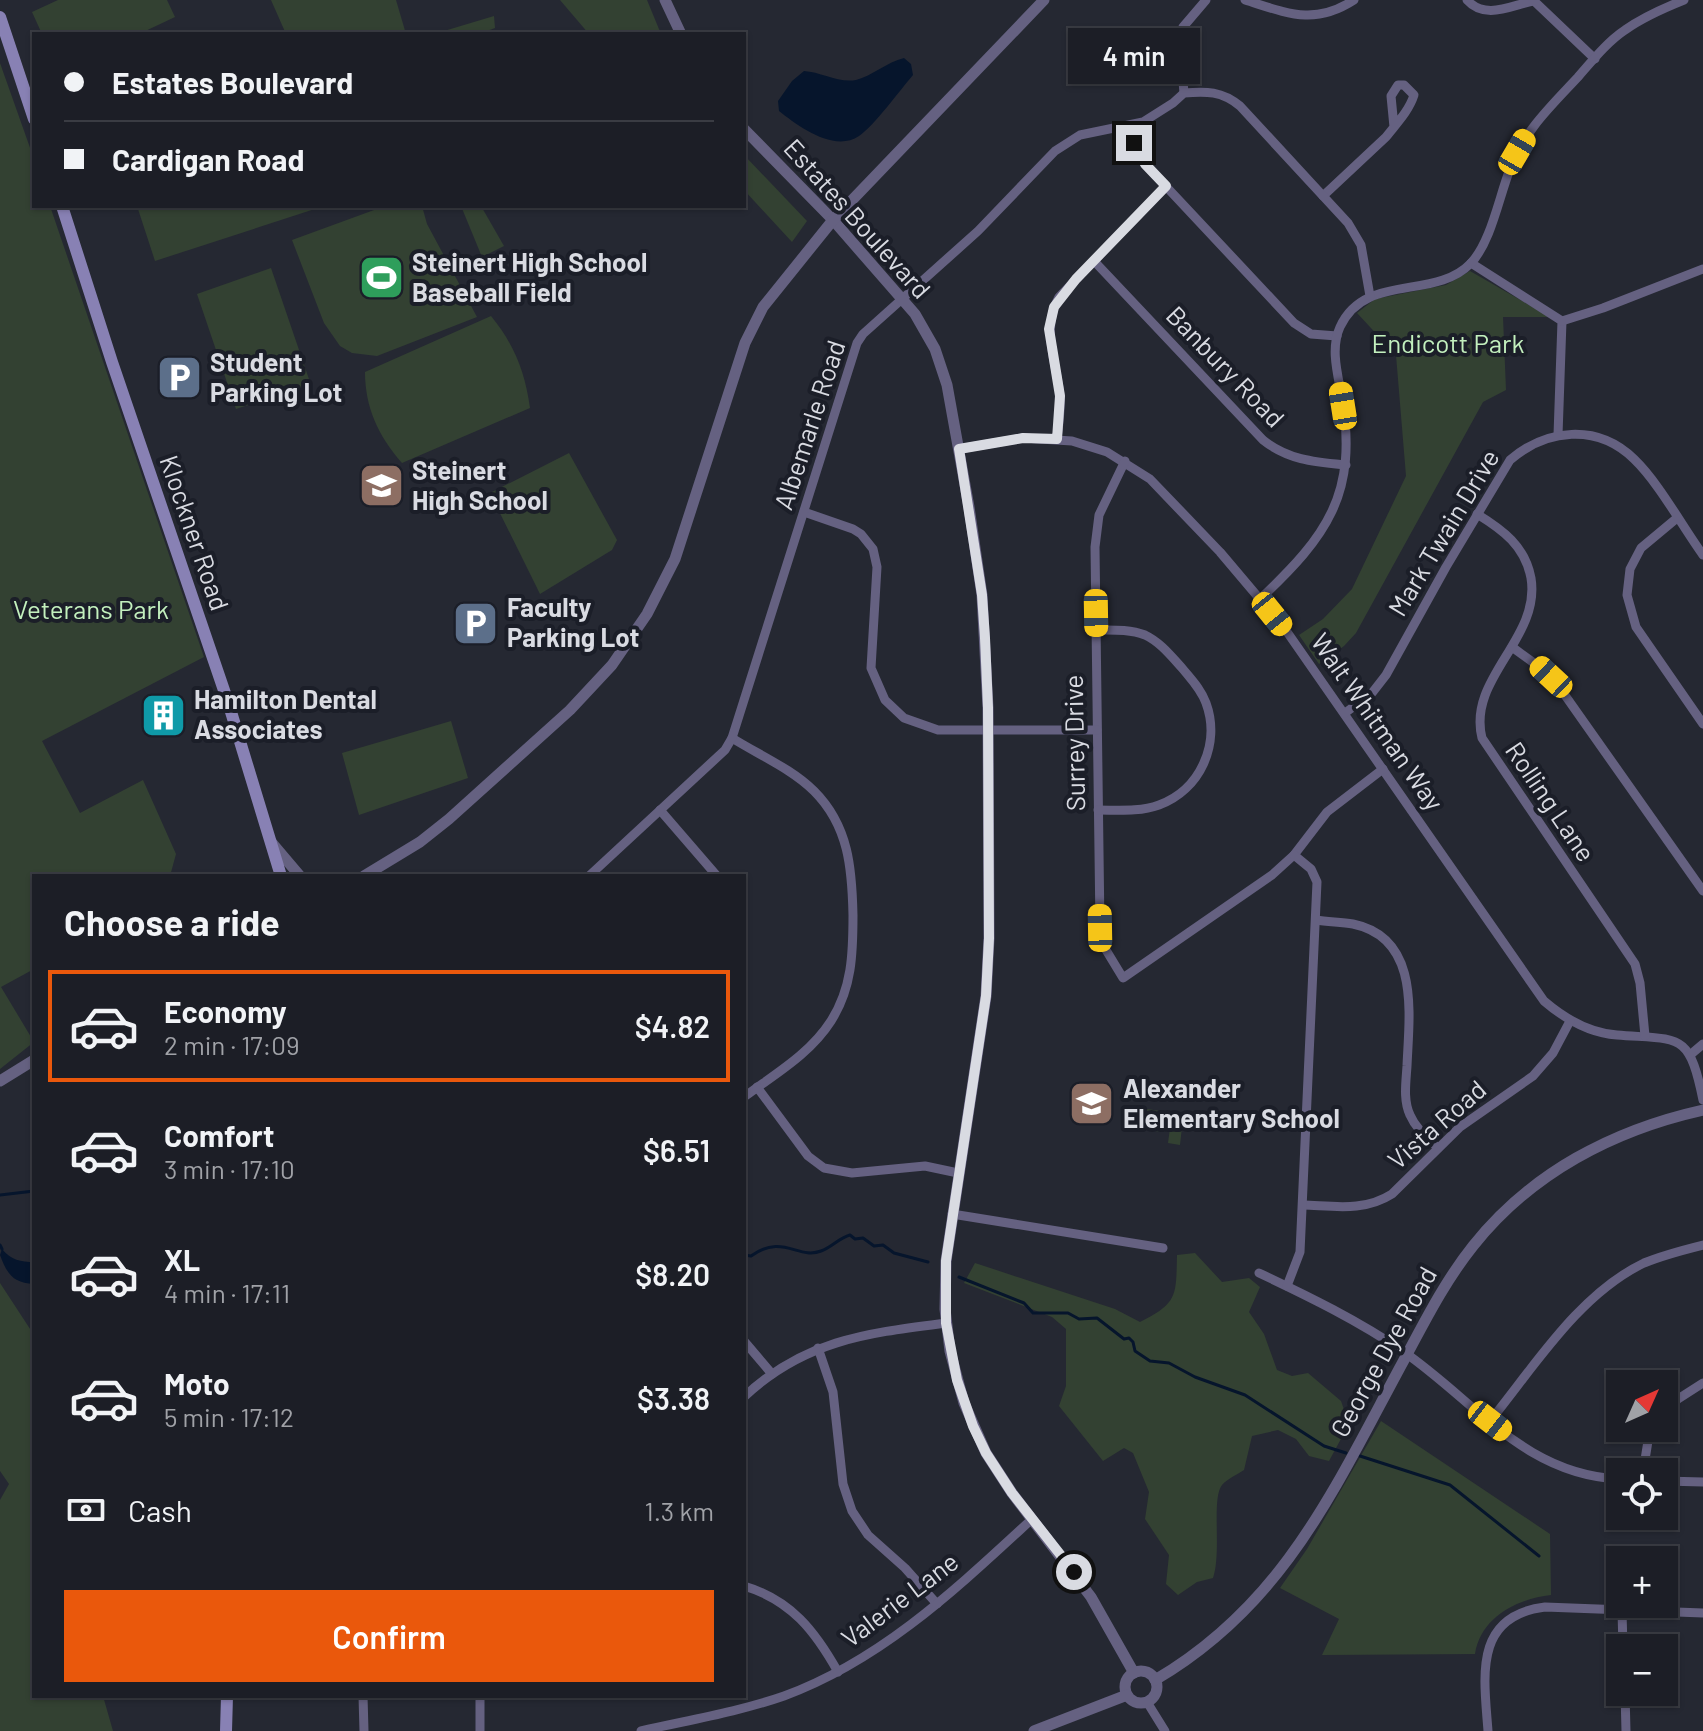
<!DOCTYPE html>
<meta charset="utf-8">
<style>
body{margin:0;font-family:Barlow,sans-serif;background:#25272e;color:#f1f3f6;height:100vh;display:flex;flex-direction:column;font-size:30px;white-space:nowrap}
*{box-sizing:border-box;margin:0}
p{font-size:26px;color:#a0a2a7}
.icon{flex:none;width:44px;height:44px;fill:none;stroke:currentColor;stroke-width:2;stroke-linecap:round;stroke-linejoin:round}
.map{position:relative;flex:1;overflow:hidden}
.details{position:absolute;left:32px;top:874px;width:714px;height:824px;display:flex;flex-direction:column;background:#1c1e26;border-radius:0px;box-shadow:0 2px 6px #0004,0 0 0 2px #3a3c43}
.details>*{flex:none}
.top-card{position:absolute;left:32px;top:32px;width:714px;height:176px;border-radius:0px;box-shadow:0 2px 6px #0004,0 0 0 2px #3a3c43;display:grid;align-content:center;height:176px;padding:0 32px;background:#1c1e26}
.needle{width:52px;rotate:45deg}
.controls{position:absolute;left:1606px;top:1370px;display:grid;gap:16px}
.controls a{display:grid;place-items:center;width:72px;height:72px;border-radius:0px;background:#1c1e26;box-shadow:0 2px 6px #0004,0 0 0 2px #3a3c43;font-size:40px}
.end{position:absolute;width:36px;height:36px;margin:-18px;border:10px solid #d9dbe2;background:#111;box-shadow:0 0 0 4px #111}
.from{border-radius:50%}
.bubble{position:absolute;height:56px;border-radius:0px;background:#1c1e26;box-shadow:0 2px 6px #0004,0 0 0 2px #3a3c43;font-size:26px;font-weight:600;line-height:56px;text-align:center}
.car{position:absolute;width:24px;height:48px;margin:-24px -12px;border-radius:10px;box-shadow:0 0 6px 2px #0007;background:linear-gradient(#f5c518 24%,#345 0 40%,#f5c518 0 76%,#345 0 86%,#f5c518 0)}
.top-card b{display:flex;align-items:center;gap:28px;height:76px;font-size:30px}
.top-card b+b{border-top:2px solid #3a3c43}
.top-card i{width:20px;height:20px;background:#f1f3f6}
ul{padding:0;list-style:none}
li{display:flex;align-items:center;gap:24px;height:112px;margin:0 16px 12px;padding:0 16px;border:4px solid transparent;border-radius:0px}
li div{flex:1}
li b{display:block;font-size:30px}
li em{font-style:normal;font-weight:600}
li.active{border-color:#ea580c}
li>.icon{width:72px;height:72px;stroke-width:1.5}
h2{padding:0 32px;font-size:36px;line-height:96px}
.pay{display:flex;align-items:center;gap:20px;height:88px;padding:0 32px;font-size:30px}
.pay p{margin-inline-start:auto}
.button{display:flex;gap:16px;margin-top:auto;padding:16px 32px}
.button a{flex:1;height:92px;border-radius:0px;background:#ea580c;color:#fff;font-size:32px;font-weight:600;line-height:92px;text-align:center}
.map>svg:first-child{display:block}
</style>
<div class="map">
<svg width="1703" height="1731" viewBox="0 0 1703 1731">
<rect width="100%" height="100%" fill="#252832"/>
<!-- green -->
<g fill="#334132">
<path d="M 58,0 L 167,0 L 175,17 L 139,34 L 42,34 L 32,12 Z"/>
<path d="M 271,0 L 396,0 L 406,34 L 286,34 Z"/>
<path d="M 560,0 L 647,0 L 661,34 L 589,34 Z"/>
<path d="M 494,16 L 495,28 L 479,34 L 434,34 Z"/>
<path d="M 0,63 L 34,159 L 34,206 L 50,206 L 204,657 L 42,741 L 80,813 L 143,780 L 176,854 L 170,876 L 34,876 L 34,969 L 1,987 L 34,1042 L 0,1069 Z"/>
<path d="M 744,155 L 807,221 L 792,242 L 744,190 Z"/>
<path d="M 137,206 L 324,206 L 155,261 Z"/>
<path d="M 385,206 L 422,206 L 427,224 L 477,317 L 377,356 L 352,353 L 340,346 L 324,323 L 292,240 Z"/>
<path d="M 461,206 L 481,206 L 504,246 L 482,257 Z"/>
<path d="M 271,268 L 311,385 L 236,409 L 197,294 Z"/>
<path d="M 1470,271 L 1550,317 L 1503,317 L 1506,390 L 1483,402 L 1356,633 L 1344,646 L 1319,664 L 1299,635 L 1323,619 L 1352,589 L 1406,476 L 1396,355 L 1357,313 L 1375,299 L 1446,285 Z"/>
<path d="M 491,316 C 514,344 525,372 530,408 L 402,463 C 378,436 365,407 365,372 Z"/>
<path d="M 569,453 L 617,540 L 612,550 L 540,594 L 490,493 Z"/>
<path d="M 451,721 L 468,778 L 359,815 L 342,753 Z"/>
<path d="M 1147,1109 L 1167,1112 L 1165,1132 L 1145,1130 Z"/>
<path d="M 1172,1113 L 1187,1115 L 1186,1127 L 1182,1127 L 1180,1145 L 1168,1143 Z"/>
<path d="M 1195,1253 L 1222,1282 L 1249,1278 L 1260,1287 L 1249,1312 L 1264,1334 L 1277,1370 L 1292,1376 L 1308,1373 L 1341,1401 L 1349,1424 L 1329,1461 L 1309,1456 L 1296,1439 L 1278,1430 L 1252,1436 L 1244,1470 C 1238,1474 1227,1479 1222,1485 C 1211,1499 1222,1552 1213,1578 L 1197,1582 L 1178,1595 L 1166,1584 L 1169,1555 L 1145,1519 L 1149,1492 L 1133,1453 L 1124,1448 L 1103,1461 L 1059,1406 L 1066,1386 L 1066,1329 L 1052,1317 L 964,1283 L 975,1263 L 1115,1309 L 1140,1322 C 1178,1303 1176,1296 1177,1255 Z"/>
<path d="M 0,1283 L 34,1335 L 34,1696 L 103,1696 L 113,1731 L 0,1731 L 0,1500 L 9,1484 L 0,1471 Z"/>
<path d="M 1381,1421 L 1550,1534 L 1551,1595 C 1517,1599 1481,1617 1475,1654 L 1322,1655 L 1339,1619 L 1280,1588 L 1307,1549 Z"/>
</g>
<!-- water -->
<g fill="#06152c">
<path d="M 904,58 L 911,64 L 913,75 C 901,89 873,127 859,136 C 834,153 798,126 779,111 L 778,101 L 792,81 L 804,71 C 821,72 838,83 856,80 C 872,76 887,62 904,58 Z"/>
<path d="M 2,1249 C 11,1260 21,1262 34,1262 L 34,1284 C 13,1283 7,1274 0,1255 Z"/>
</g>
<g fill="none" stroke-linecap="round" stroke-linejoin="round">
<!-- stream -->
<g stroke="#06152c" stroke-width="3">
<path d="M 0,1195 L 34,1191"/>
<path d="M 0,1245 L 2,1249"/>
<path d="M 744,1255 L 751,1256 C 783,1233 798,1260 821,1251 C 832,1247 839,1238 850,1235 L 855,1239 L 863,1238 L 874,1246 L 883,1245 L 894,1253 L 928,1262"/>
<path d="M 959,1277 L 1024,1303 L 1033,1313 L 1068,1313 L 1079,1319 L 1097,1318 L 1124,1339 L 1129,1338 L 1133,1342 L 1135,1351 L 1150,1361 L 1169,1363 L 1195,1377 L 1245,1395 L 1324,1446 L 1346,1453"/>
<path d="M 1360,1456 L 1450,1485 L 1539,1556"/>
</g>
<!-- minor -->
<g stroke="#656181" stroke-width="9">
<path d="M 1245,0 C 1287,13 1314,26 1354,0"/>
<path d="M 1467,0 C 1485,20 1510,6 1533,1"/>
<path d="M 1533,0 L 1595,59"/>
<path d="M 1184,93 L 1179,35 L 1183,27 L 1206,0"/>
<path d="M 1131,125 L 1134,143 L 1145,164 L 1294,323 L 1311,334 L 1337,336"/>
<path d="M 1323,196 L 1386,137 C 1396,124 1409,111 1414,95 L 1404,85 L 1398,85 L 1391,96 L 1394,127"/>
<path d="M 1094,261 L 1263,440 C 1288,460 1315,462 1346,465"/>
<path d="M 1471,263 L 1562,321 L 1558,435"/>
<path d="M 1562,321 L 1603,308 L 1703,269"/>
<path d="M 1057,439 C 1059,424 1061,409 1060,395 C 1056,361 1041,329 1059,297 L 1166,186"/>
<path d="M 959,449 L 1023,438 L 1072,441 L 1107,452 L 1150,479 L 1220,552 L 1285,629 L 1544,1001 C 1565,1019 1589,1033 1617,1035 C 1680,1040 1689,1031 1703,1100"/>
<path d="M 1125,461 L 1099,515 L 1095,547 L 1100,928 L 1106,950 L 1123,978 L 1272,875 L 1294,855 L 1327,812 L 1383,769"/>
<path d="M 804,512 L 853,529 L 861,534 L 873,549 L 877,567 L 871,668 L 885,700 L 904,718 L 938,730 L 1097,730"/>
<path d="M 1477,514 C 1503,530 1525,546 1531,578 C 1541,639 1467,678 1482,738 L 1635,964 L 1640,983 L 1645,1036"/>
<path d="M 1677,518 L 1641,548 L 1630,569 L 1627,595 L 1636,627 L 1703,724"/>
<path d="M 1260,599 C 1327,536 1358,494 1342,398 C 1338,375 1330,349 1340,327 C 1365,272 1435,301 1471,263 C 1491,242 1499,197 1510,169 C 1523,132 1552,105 1578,77 C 1592,61 1607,42 1625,30 C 1643,17 1664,8 1684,0"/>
<path d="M 1096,630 C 1112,630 1130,629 1145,635 C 1160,642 1171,656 1182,668 C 1191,679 1201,689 1206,703 C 1221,744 1200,790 1159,805 C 1140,812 1118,810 1098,810"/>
<path d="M 1512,647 L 1538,666 L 1562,691 L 1703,891"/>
<path d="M 1345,713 L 1372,693 L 1386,675 L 1446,567 L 1510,460 C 1546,429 1597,423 1634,459 C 1659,483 1682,526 1703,555"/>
<path d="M 732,738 C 759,755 792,769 814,791 C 849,826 852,869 853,915 C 853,954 852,988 831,1021 C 810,1054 775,1074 744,1097"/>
<path d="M 660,810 L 717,876"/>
<path d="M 589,876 L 725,750 L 732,738 L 857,343 L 863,334 L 978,231 L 1055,151 L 1080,135 L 1143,122 L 1173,103 L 1184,93 C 1206,91 1222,91 1240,106 L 1348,223 L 1361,245 L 1370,296"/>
<path d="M 1316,920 C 1328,922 1341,922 1353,924 C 1421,938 1409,1016 1407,1066 C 1406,1082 1403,1100 1410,1115 C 1416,1129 1428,1138 1438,1148"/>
<path d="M 1690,1055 L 1703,1044"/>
<path d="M 757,1087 L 808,1156 L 824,1168 L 852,1173 L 925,1166 L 958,1173"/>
<path d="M 1303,1205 C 1334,1206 1364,1212 1392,1194 L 1460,1127 L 1533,1076 L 1553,1053 L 1570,1021"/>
<path d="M 952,1214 L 1163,1248"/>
<path d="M 1259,1273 C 1308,1296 1359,1321 1404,1352 C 1476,1402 1525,1475 1620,1479"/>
<path d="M 1287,1286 L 1300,1252 L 1317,882 L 1311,869 L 1294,855"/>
<path d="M 744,1341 L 772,1374"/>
<path d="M 818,1348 L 833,1392 L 843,1484 L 852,1511 L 868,1535 L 905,1568 L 937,1604"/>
<path d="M 744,1397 C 804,1340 868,1333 946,1323"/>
<path d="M 1664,1412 L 1678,1399 L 1703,1383"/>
<path d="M 1490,1421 C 1534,1367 1579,1294 1644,1263 C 1663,1255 1683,1250 1703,1245"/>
<path d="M 1643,1472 L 1648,1441 L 1653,1428"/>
<path d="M 1664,1481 L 1703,1482"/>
<path d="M 744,1586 C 791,1600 815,1631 838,1672"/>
<path d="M 1622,1611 L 1623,1648"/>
<path d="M 1625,1692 L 1626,1731"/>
<path d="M 363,1696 L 364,1731"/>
<path d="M 1147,1702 L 1165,1731"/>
<path d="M 480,1731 L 480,1696"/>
<path d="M 641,1731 C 689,1720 738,1712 784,1696 C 882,1660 957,1588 1032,1519"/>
<path d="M 1488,1731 C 1484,1677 1473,1616 1545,1607 L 1703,1613"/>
</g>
<!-- tertiary -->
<g stroke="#656181" stroke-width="11">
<path d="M 665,0 L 681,34"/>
<path d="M 744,129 L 833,220 L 915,314 L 935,349 L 947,385 L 969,507 L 982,595 L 988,708 L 989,938 L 986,996 L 946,1261 L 945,1309 L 950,1351 L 964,1403 L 986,1453 L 1012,1493 L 1091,1597 L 1134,1673"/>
<path d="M 272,843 L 300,876"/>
<path d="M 364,876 L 420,842 L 449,819 L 570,710 L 612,665 L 647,614 L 675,559 L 745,343 L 763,307 L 833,220 L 1044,0"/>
<path d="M 0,1081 L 34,1060"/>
<circle cx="1141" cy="1687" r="16"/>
<path d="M 1155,1680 C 1285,1604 1335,1487 1404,1360 C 1425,1321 1445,1281 1473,1246 C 1531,1173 1613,1130 1703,1110"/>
<path d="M 1034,1731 L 1127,1695"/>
</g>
<!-- secondary -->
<g stroke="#8881b4" stroke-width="12">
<path d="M 0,17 L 34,119"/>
<path d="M 62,206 L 112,362 L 228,702 L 281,876"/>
<path d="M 226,1731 L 227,1696"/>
</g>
</g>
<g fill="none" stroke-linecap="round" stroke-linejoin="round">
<!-- route -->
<path stroke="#d9dbe2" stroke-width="10" d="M 1074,1572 L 1012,1493 L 986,1453 L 973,1426 L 957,1380 L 946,1323 L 946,1261 L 986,996 L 989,938 L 988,708 L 985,638 L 982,595 L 959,449 L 1023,438 L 1057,439 L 1060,396 L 1049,329 L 1054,307 L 1076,279 L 1166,186 L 1145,164 L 1134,143"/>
</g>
<!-- icons -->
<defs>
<symbol id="stadium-square" viewBox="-11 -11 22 22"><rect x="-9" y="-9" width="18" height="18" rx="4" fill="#2e9e5b" stroke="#1b1e28"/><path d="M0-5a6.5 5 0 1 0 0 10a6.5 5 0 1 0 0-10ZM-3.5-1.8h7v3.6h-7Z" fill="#fff"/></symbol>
<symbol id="parking-square" viewBox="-11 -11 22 22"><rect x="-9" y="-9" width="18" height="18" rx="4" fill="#5c6f8a" stroke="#1b1e28"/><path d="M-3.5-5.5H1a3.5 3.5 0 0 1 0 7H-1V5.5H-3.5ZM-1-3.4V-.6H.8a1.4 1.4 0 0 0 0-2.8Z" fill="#fff"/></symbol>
<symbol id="school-square" viewBox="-11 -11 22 22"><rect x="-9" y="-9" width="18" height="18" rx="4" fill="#8d6e63" stroke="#1b1e28"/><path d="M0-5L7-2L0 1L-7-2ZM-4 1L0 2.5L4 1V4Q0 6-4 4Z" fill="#fff"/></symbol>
<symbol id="building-square" viewBox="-11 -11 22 22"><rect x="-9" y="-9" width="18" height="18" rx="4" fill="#0f9aa8" stroke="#1b1e28"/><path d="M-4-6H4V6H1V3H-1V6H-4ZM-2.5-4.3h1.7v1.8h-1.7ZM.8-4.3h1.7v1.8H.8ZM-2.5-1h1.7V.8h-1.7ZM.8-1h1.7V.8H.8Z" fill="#fff"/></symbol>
</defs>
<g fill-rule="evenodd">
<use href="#stadium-square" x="356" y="252" width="51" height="51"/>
<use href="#parking-square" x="154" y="352" width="51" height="51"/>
<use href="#school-square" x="356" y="460" width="51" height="51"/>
<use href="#parking-square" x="450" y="598" width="51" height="51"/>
<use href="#building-square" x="138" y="690" width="51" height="51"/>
<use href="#school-square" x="1066" y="1078" width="51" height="51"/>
</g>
<g text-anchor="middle" stroke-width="8" stroke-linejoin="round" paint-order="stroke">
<!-- street labels -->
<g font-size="26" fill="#d9dbe2" stroke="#1b1e28">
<text transform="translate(857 219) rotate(48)" y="9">Estates Boulevard</text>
<text transform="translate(1225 367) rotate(46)" y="9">Banbury Road</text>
<text transform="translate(810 425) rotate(-72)" y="9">Albemarle Road</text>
<text transform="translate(194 533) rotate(71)" y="9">Klockner Road</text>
<text transform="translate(1444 533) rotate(-59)" y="9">Mark Twain Drive</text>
<text transform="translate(1377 722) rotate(55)" y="9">Walt Whitman Way</text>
<text transform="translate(1075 743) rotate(-91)" y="9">Surrey Drive</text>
<text transform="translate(1550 802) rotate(56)" y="9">Rolling Lane</text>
<text transform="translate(1437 1125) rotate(-41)" y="9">Vista Road</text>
<text transform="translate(1384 1352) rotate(-61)" y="9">George Dye Road</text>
<text transform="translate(900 1600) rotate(-37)" y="9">Valerie Lane</text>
</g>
<!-- poi labels -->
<g font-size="26" font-weight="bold" fill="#d9dbe2" stroke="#1b1e28" text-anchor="start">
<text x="412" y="272">Steinert High School<tspan x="412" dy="30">Baseball Field</tspan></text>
<text x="210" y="372">Student<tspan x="210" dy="30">Parking Lot</tspan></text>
<text x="412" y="480">Steinert<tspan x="412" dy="30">High School</tspan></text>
<text x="507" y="617">Faculty<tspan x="507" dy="30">Parking Lot</tspan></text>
<text x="194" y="709">Hamilton Dental<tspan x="194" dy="30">Associates</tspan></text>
<text x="1123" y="1098">Alexander<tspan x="1123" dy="30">Elementary School</tspan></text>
</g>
<!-- park labels -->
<g font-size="26" fill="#c3f0be" stroke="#1b1e28">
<text x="1448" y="353">Endicott Park</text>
<text x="91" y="619">Veterans Park</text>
</g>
</g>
</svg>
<div class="controls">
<a><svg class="needle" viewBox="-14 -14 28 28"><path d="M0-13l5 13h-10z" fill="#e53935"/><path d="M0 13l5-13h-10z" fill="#a0a2a7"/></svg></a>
<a><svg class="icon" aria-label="locate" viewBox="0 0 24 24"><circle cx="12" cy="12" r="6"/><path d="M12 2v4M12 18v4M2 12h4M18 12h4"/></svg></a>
<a>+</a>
<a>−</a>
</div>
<i class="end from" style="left:1074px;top:1572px"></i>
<i class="end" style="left:1134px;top:143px"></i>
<div class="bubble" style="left:1068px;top:28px;width:132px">4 min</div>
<i class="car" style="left:1517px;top:152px;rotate:30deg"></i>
<i class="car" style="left:1343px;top:406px;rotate:351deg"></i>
<i class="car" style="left:1096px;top:613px;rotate:179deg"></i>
<i class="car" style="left:1272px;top:614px;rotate:141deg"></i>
<i class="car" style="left:1551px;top:677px;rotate:313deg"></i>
<i class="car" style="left:1100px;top:928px;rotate:359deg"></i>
<i class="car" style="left:1490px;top:1421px;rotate:128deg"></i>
<div class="top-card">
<b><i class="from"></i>Estates Boulevard</b>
<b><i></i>Cardigan Road</b>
</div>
<section class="details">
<h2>Choose a ride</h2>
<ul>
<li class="active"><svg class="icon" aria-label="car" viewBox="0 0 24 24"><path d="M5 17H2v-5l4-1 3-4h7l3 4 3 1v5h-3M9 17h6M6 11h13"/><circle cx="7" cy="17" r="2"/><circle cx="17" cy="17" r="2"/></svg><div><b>Economy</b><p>2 min · 17:09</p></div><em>$4.82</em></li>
<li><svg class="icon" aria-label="car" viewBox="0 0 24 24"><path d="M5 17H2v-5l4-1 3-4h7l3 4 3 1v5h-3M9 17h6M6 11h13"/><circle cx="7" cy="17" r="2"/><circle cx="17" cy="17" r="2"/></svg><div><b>Comfort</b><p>3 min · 17:10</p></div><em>$6.51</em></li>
<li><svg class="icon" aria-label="car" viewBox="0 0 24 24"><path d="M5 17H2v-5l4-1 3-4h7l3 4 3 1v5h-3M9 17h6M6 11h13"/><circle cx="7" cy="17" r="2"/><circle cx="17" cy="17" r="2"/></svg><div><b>XL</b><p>4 min · 17:11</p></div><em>$8.20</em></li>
<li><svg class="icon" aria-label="car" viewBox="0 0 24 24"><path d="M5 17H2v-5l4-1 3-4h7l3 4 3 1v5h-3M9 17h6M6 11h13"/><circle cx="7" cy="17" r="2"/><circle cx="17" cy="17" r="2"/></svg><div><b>Moto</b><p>5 min · 17:12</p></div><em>$3.38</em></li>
</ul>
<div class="pay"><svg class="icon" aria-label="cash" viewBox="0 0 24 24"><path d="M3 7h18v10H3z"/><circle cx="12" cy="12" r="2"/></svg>Cash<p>1.3 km</p></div>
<div class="button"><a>Confirm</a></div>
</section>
</div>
